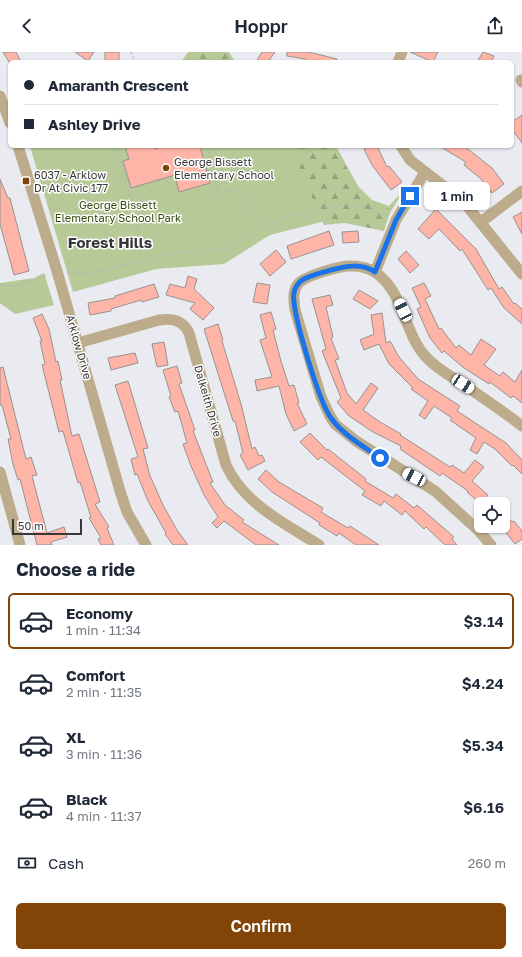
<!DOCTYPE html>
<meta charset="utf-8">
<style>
body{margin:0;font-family:"Golos Text",sans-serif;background:#f6f6f7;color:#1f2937;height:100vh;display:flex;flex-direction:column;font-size:15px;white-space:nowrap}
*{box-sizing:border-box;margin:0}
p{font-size:13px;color:#747a83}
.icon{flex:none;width:22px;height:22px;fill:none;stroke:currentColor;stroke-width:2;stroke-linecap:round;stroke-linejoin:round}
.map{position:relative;height:493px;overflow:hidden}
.drawer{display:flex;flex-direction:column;background:#fff;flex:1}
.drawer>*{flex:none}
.top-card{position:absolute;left:8px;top:8px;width:506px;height:88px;border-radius:6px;box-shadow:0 1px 3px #0004;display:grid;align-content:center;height:88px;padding:0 16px;background:#fff}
.fabs{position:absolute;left:474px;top:445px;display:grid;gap:8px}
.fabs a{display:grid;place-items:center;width:36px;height:36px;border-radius:6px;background:#fff;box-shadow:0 1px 3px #0004;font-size:20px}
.scale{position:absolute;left:12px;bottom:10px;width:70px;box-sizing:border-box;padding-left:4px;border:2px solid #373739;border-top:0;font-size:11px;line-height:14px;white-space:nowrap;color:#373739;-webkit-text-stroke:3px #fff;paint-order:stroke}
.end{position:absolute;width:18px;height:18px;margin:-9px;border:5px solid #1a73e8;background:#fff;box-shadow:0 0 0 2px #fff}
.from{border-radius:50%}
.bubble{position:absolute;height:28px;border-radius:6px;background:#fff;box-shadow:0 1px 3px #0004;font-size:13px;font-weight:600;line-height:28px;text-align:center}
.car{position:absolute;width:12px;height:24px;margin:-12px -6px;border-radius:5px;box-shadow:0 0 3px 1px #0007;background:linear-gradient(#fff 24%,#345 0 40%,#fff 0 76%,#345 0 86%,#fff 0)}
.top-card b{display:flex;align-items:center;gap:14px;height:38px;font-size:15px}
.top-card b+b{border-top:1px solid #e0e1e3}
.top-card i{width:10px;height:10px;background:#1f2937}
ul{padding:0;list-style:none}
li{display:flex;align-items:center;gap:12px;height:56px;margin:0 8px 6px;padding:0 8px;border:2px solid transparent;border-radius:6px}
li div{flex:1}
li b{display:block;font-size:15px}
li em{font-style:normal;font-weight:600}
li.active{border-color:#834408}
li>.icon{width:36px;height:36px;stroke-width:1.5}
h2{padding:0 16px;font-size:18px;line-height:48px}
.pay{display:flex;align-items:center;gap:10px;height:44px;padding:0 16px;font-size:15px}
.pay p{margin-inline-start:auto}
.action{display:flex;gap:8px;margin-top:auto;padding:8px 16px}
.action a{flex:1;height:46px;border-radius:6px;background:#834408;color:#fff;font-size:16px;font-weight:600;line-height:46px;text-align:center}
header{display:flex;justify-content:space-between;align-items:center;height:52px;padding:0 16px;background:#fff;font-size:18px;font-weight:600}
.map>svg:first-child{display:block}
</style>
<header><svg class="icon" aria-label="back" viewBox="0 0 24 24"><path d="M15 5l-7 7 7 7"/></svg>Hoppr<svg class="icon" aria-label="share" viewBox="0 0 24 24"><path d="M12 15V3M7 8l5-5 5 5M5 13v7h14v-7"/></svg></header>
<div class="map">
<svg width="522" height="493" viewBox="0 0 522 493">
<defs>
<pattern id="forest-firs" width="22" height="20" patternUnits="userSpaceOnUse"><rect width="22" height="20" fill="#b6c997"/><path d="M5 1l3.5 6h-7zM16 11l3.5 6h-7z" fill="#95a47c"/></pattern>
</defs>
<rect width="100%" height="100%" fill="#e9ebf0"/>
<!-- green -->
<g fill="#b6c997">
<path d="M 188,0 L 229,0 L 235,10 L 181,10 Z"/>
<path d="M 30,94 L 336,94 L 358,134 L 372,148 L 389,154 L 404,138 L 383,172 L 333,167 L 270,183 L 224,212 L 156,217 L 73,240 Z"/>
<path d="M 44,221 L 54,253 L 15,262 L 0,251 L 0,231 L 34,226 Z"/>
</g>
<!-- forest -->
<g fill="url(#forest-firs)">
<path d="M 199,0 L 227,0 L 233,10 L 191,10 Z"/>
<path d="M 290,94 L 335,94 L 359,140 L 371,153 L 391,157 L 384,179 L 345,171 L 324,173 Z"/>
</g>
<!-- building -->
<g fill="#feb5a7" stroke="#989291">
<path d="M 3,0 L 16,0 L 21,10 L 9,10 Z"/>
<path d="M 75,0 L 94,0 L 88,9 Z"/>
<rect x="105" y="0" width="14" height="10"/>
<path d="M 262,0 L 275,0 L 268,10 L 256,10 Z"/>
<path d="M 287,0 L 309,0 L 337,7 L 337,10 L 305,10 L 306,7 L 287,4 Z"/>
<path d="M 410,0 L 438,0 L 433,10 Z"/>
<path d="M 483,0 L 494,4 L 491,10 L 477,10 Z"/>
<path d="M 522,63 L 522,91 L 512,77 L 512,70 Z"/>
<path d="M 125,94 L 154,94 L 155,97 L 164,94 L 200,94 L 210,131 L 179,140 L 175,123 L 131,136 L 123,109 L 129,107 Z"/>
<path d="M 370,94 L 377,94 L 387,115 L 389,114 L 402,130 L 391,138 L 372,113 L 364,97 Z"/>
<path d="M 439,94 L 464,94 L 492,116 L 504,132 L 492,141 L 481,127 L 464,113 L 466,110 Z"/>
<path d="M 0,127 L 8,146 L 10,146 L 29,219 L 14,223 L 0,172 Z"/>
<path d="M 436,157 L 476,197 L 499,237 L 502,235 L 514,252 L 515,251 L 522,257 L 522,272 L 504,256 L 491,236 L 488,238 L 462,197 L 460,199 L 439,177 L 429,187 L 418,177 Z"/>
<path d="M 522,160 L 522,182 L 513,165 Z"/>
<path d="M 329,179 L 334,193 L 291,207 L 287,194 Z"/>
<path d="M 358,179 L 359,190 L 343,191 L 342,180 Z"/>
<path d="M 276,198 L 286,210 L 270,224 L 260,212 Z"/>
<path d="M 406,199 L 419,213 L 410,221 L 398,207 Z"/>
<path d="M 188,224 L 197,227 L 194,237 L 214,256 L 203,268 L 190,257 L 195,251 L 166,243 L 170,232 L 185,236 Z"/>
<path d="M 257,231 L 270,233 L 267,252 L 253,250 Z"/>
<path d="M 424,231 L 431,244 L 425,247 L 439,277 L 441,276 L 456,296 L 459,293 L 471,303 L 481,287 L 496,297 L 484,313 L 500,324 L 503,320 L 515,330 L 522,318 L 522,351 L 513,344 L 511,346 L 490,330 L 489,332 L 464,316 L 444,299 L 442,301 L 430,286 L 417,257 L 421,255 L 412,236 Z"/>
<path d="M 154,232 L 159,245 L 142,250 L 141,248 L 111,257 L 111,259 L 90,263 L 88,251 L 115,246 L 115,244 Z"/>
<path d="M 359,238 L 378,249 L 370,257 L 353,247 Z"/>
<path d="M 330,243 L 333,253 L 326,255 L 333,285 L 331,286 L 339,307 L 335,308 L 347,341 L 356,352 L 371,331 L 378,336 L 363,358 L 380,370 L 401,382 L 400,383 L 450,415 L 452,413 L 464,421 L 475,408 L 484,415 L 472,429 L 488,443 L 481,452 L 467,440 L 468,439 L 442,421 L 440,424 L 400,397 L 401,394 L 373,380 L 349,364 L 337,350 L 341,346 L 322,299 L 326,297 L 312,247 Z"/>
<path d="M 271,260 L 276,277 L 273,278 L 281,309 L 289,334 L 294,333 L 299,351 L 297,351 L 307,372 L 294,379 L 286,362 L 279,334 L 257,339 L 255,328 L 272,325 L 260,288 L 266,286 L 260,263 Z"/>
<path d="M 382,261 L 386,291 L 390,289 L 399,305 L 418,327 L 460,354 L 457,359 L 506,391 L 522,408 L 522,422 L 513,413 L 512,414 L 495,397 L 484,390 L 477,402 L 470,398 L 476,386 L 450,368 L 452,366 L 434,354 L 425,367 L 419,363 L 428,349 L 411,337 L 413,336 L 389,312 L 379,292 L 364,298 L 360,288 L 374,282 L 371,263 Z"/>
<path d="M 42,262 L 49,277 L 56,310 L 58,309 L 62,328 L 60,328 L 72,384 L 79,382 L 100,450 L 95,452 L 109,475 L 107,476 L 114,493 L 101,493 L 98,487 L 101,486 L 89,466 L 91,465 L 80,430 L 78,431 L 63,379 L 59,380 L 42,313 L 45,312 L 40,289 L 42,289 L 33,266 Z"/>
<path d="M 218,272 L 223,288 L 222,289 L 241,352 L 252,397 L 255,395 L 259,404 L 262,403 L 265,409 L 248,418 L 240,403 L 243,401 L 235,369 L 233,369 L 204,277 Z"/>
<path d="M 164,290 L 168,313 L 157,315 L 152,292 Z"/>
<path d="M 135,301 L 138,311 L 111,318 L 108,306 Z"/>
<path d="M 177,314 L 182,331 L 179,332 L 195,378 L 193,379 L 213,430 L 210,431 L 225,453 L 244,468 L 242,470 L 279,493 L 256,493 L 224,469 L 217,476 L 212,471 L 218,465 L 204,443 L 191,414 L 183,392 L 187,391 L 178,359 L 175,360 L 169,345 L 171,344 L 163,318 Z"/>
<path d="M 3,315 L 26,407 L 31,405 L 37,423 L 32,424 L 47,481 L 64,475 L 67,485 L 51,490 L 52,493 L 37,493 L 20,427 L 18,428 L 13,412 L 8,387 L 11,387 L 2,353 L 0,353 L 0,316 Z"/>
<path d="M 128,329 L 148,396 L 143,397 L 150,424 L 164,455 L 177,478 L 188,493 L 173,493 L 165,482 L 166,481 L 148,449 L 137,422 L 135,423 L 131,407 L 138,405 L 115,333 Z"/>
<path d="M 310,381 L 327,398 L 328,397 L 366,427 L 365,429 L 393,446 L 396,442 L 414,456 L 417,453 L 454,485 L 452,487 L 457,493 L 445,493 L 426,475 L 424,477 L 405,459 L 402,463 L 384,449 L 381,454 L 362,443 L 365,439 L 321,405 L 318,408 L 300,390 Z"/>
<path d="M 266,418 L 279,430 L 323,456 L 321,460 L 348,476 L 350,474 L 379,493 L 356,493 L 339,481 L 337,484 L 319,473 L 320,471 L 272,440 L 258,427 Z"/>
<path d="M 503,461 L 512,470 L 514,469 L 522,479 L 522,487 L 515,492 L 503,477 Z"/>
</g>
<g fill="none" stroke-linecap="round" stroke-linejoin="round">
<!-- path -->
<g stroke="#b4b5b9" stroke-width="1.5" stroke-dasharray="2 3" stroke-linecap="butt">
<path d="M 131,0 L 135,10"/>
<path d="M 117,94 L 136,168 L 138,184"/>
<path d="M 207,94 L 218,141"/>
<path d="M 210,144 L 235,136 L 254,165 L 267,171"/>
<path d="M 67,220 L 89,221 L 184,199 L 224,198 L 234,194 L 267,171 L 337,152 L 362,155 L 387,164"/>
<path d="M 0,233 L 16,234 L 48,223"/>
</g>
<!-- street -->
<g stroke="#bdac8b" stroke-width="11">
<path d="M 398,10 L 402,0"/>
<path d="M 521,28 L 522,30"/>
<path d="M 0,44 L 10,71"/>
<path d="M 18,94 L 57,219 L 120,439 L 127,460 L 146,493"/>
<path d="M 401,94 L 410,108 L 463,149 L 522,222"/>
<path d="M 481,170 L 522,139"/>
<path d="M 375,220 L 396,168 L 425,120"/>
<path d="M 78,291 L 159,268 C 172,266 183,268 189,281 L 226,413 C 244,452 284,471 319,493"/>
<path d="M 0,420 L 20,493"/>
<path d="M 491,493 L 478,478 L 435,439 L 356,389 L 335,372 L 330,364 L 321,345 L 295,258 C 294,249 292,240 298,232 C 304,224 342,213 352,214 C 360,214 368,216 375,220 C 405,241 403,280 426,305 C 436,316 450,324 463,332 C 483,346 503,359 522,374"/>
</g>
</g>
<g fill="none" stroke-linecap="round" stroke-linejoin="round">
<!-- route -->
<path stroke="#1a73e8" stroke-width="5" d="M 380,406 C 363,394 343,383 331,366 C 319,350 296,271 294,250 C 293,244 294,237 298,232 C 304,224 322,221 331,218 C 346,214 361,211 375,220 L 396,168 L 410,144"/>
</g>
<!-- markers -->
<g fill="#834408" stroke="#fff" stroke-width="1.5">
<circle cx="166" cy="116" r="4"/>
<rect x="22" y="125" width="8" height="8" rx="2"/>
</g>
<g text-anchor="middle" stroke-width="3" stroke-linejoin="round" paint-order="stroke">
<!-- poi labels -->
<g font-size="11" fill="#373739" stroke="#fff" text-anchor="start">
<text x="174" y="114">George Bissett<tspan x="174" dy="13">Elementary School</tspan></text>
<text x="34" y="127">6037 - Arklow<tspan x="34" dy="13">Dr At Civic 177</tspan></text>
</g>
<!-- park labels -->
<g font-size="11" fill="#38490e" stroke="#fff">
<text x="118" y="157">George Bissett<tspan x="118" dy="13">Elementary School Park</tspan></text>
</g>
<!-- street labels -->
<g font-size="11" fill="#373739" stroke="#fff">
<text transform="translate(79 295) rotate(74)" y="4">Arklow Drive</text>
<text transform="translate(208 349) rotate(74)" y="4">Dalkeith Drive</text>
</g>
<!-- district labels -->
<g font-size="15" font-weight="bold" fill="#35363a" stroke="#fff">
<text x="110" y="196">Forest Hills</text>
</g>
</g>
</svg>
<div class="fabs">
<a><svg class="icon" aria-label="locate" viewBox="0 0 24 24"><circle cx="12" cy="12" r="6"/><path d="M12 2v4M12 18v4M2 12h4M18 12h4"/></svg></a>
</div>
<div class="scale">50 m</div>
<i class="end from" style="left:380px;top:406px"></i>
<i class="end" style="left:410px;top:144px"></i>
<div class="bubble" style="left:424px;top:130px;width:66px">1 min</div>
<i class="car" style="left:403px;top:258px;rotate:334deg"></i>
<i class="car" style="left:463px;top:332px;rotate:123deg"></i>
<i class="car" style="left:414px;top:425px;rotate:297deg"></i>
<div class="top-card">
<b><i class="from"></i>Amaranth Crescent</b>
<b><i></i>Ashley Drive</b>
</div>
</div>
<section class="drawer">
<h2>Choose a ride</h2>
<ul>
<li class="active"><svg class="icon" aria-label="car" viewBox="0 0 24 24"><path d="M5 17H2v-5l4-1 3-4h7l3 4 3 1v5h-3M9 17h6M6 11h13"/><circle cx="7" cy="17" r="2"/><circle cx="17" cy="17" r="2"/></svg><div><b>Economy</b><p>1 min · 11:34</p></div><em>$3.14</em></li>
<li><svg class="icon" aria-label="car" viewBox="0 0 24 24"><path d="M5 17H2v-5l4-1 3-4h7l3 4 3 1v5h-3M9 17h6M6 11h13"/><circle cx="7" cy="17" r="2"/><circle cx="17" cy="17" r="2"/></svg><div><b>Comfort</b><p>2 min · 11:35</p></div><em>$4.24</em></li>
<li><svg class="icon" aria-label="car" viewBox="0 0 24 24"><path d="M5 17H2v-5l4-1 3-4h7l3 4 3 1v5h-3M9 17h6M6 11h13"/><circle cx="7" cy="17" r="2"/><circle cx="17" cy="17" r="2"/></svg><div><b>XL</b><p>3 min · 11:36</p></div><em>$5.34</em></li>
<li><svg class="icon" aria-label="car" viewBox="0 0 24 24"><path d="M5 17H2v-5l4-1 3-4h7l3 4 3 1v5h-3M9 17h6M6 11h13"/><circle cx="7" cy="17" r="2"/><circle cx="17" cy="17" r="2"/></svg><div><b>Black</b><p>4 min · 11:37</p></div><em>$6.16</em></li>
</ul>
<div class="pay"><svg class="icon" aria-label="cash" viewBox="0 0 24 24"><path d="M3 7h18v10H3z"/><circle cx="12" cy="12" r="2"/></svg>Cash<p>260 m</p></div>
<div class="action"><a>Confirm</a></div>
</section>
